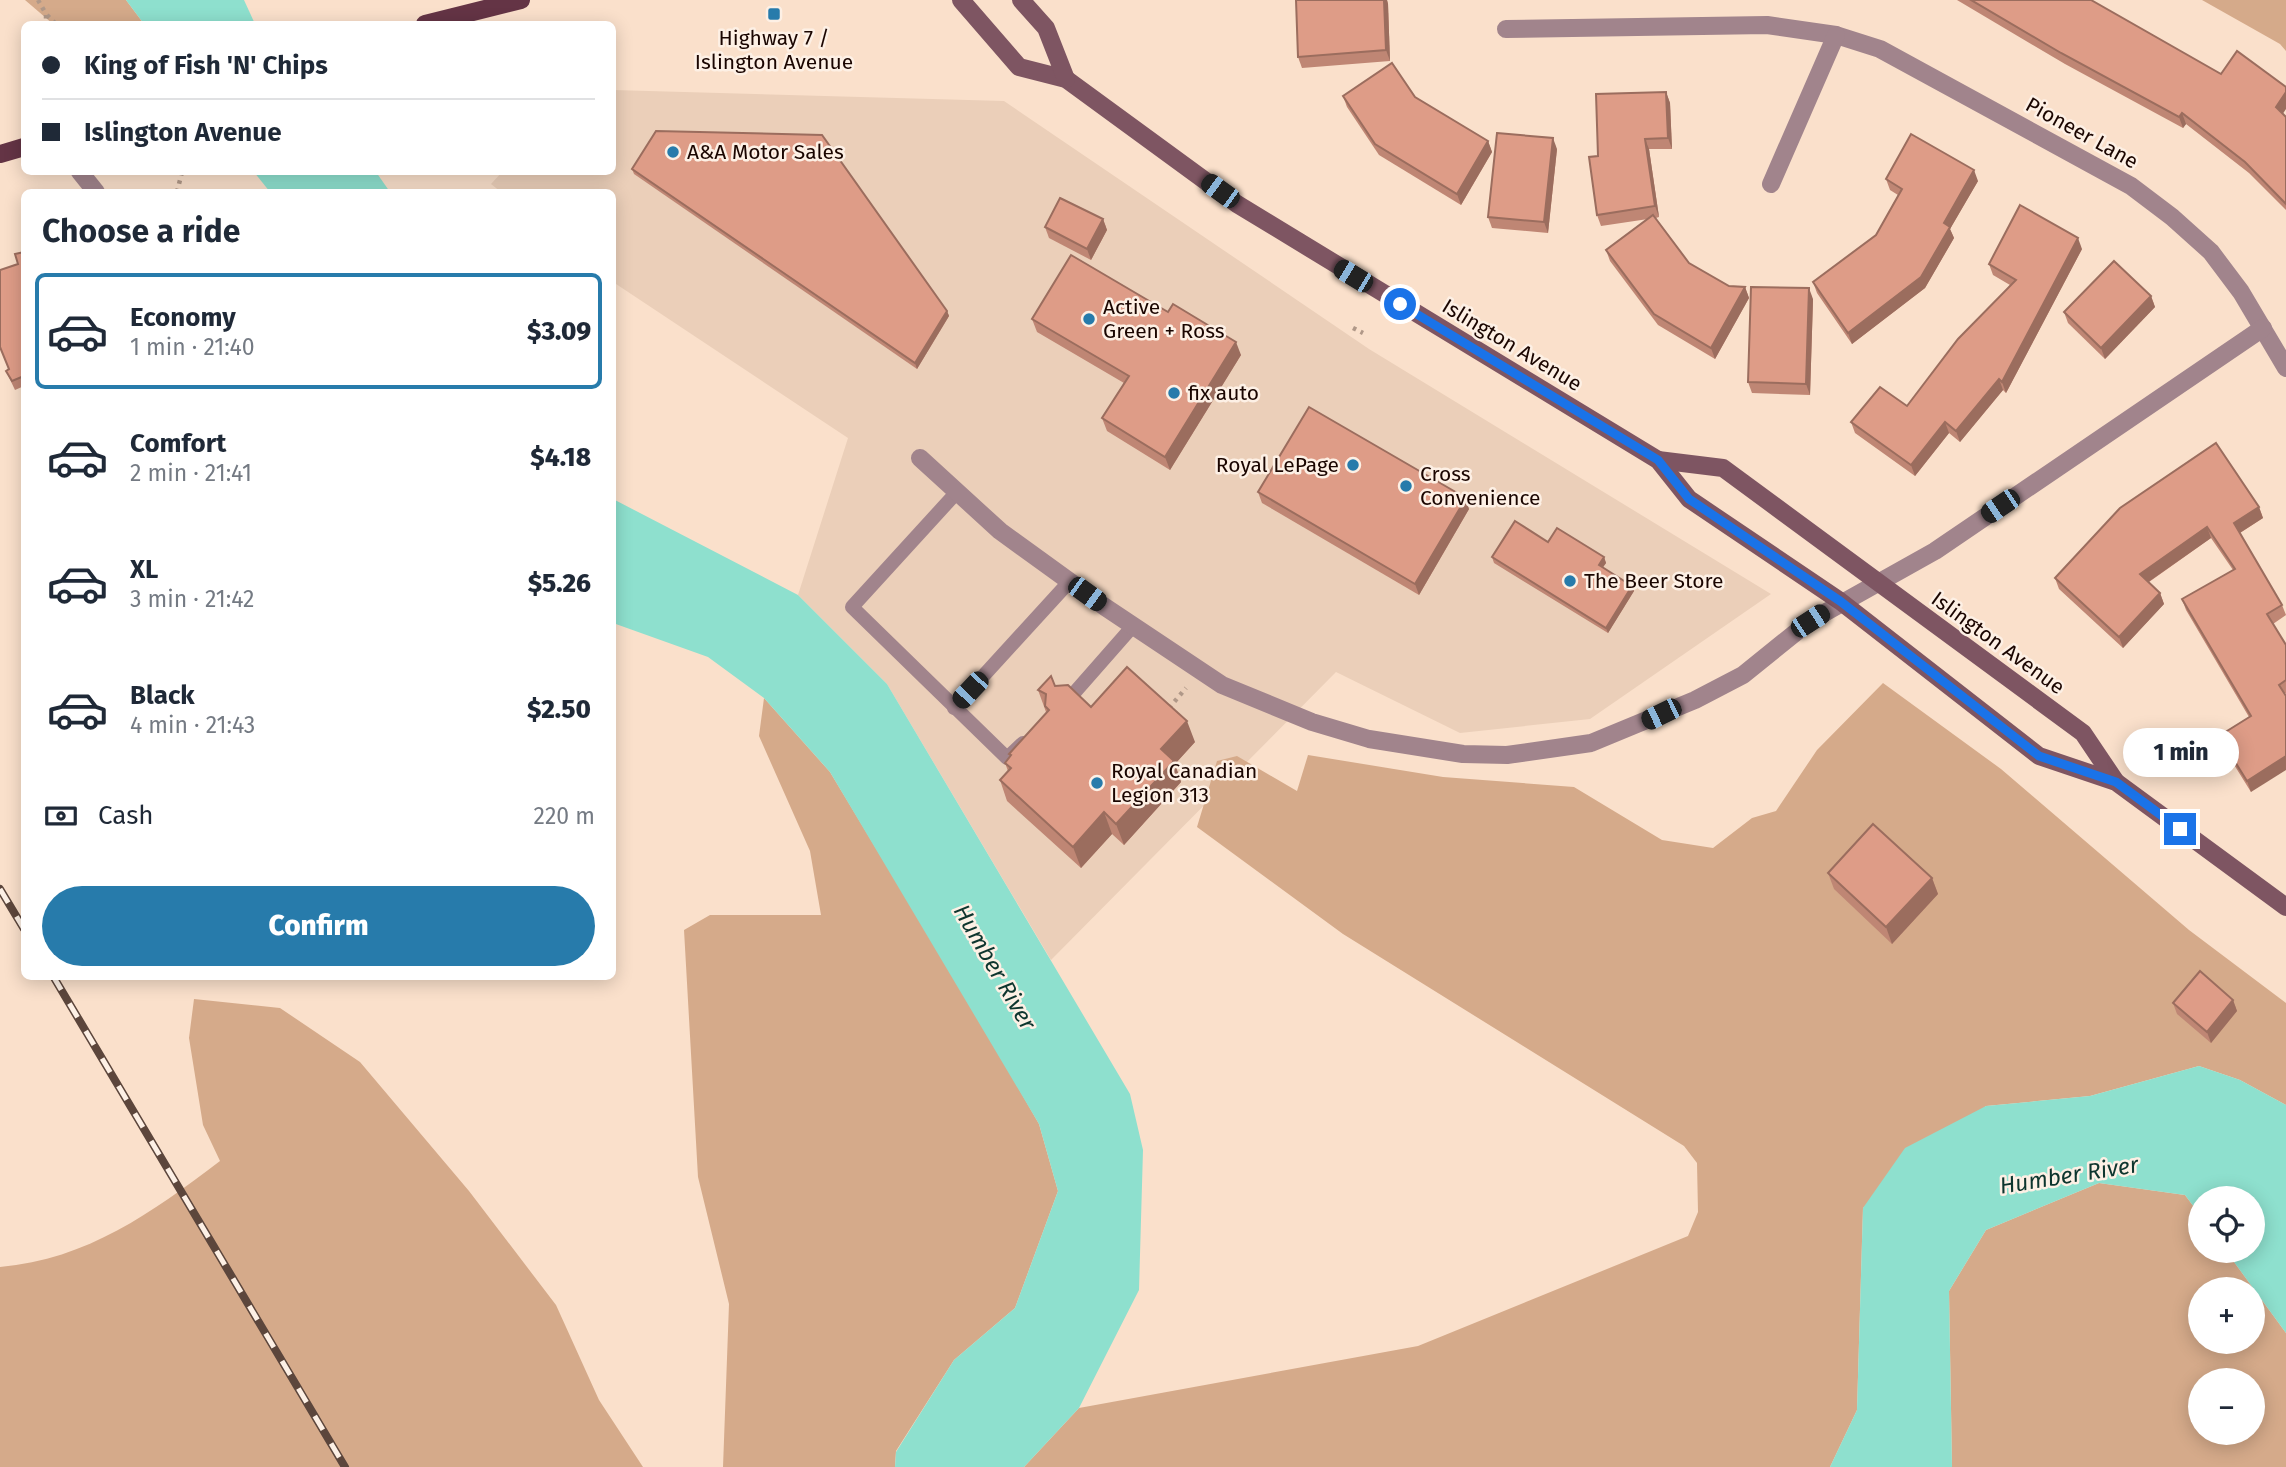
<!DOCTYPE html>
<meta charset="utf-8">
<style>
body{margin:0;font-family:"Fira Sans",sans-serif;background:#f2f2f3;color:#1f2937;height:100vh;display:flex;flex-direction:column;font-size:26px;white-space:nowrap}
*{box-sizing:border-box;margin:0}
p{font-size:23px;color:#747a83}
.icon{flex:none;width:38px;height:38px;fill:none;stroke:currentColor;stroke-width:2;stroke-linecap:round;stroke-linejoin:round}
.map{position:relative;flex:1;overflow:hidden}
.side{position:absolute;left:21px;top:189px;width:595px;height:791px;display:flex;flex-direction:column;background:#fff;border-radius:10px;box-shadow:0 4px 18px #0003}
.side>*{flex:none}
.banner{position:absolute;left:21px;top:21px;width:595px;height:154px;border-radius:10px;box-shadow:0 4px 18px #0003;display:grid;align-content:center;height:154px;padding:0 21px;background:#fff}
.controls{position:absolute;left:2188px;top:1186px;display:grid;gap:14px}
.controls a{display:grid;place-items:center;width:77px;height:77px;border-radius:50%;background:#fff;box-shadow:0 4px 18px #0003;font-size:35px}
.end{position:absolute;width:32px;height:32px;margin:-16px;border:9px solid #1a73e8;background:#fff;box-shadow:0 0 0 4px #fff}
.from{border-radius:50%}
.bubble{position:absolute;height:49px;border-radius:24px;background:#fff;box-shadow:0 4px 18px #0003;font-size:23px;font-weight:800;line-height:49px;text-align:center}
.car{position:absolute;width:21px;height:42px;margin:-21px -10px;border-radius:9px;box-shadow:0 0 5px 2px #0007;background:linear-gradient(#222 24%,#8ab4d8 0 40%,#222 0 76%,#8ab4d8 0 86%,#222 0)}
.banner b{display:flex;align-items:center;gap:24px;height:66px;font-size:26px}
.banner b+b{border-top:2px solid #e0e1e3}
.banner i{width:18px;height:18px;background:#1f2937}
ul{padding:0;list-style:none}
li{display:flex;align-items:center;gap:21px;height:116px;margin:0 14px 10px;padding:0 7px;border:4px solid transparent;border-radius:10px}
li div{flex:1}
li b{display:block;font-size:26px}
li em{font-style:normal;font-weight:800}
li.current{border-color:#277bab}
li>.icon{width:63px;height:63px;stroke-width:1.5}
h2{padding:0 21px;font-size:32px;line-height:84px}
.pay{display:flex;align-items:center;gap:18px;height:77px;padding:0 21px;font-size:26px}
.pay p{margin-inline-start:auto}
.action{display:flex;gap:14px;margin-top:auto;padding:14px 21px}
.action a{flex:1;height:80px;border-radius:42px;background:#277bab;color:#fff;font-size:28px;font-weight:800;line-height:80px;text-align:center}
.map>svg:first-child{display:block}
</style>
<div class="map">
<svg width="2286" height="1467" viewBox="0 0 2286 1467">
<rect width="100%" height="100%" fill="#fae0cb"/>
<!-- built -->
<path fill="#ebcfb9" d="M 613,90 L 1004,101 L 1369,349 L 1771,594 L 1590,719 L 1460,733 L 1336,672 L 1051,960 L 887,684 L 798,595 L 848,438 L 613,282 L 612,192 L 501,192 L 491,184 L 502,172 L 612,172 Z"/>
<!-- green -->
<g fill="#d5aa8a" fill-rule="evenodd">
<path d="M 25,0 L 126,0 L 144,24 L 53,24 Z"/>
<path d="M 2202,0 L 2286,0 L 2286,51 L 2280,44 Z"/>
<path d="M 1883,683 L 2001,769 L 2189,930 L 2286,1003 L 2286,1105 L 2240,1080 L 2199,1066 L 2090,1096 L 1986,1106 L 1863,1208 L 1857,1410 L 1830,1467 L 1024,1467 L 1079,1408 L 1418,1346 L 1688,1236 L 1698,1212 L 1697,1163 L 1684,1146 L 1343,934 L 1197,827 L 1217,761 L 1237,756 L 1297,791 L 1308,755 L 1443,777 L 1574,787 L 1662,840 L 1713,848 L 1752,818 L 1776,811 L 1817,750 Z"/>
<path d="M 764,698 L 830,772 L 977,1016 L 1039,1124 L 1058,1191 L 1015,1308 L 954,1360 L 896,1451 L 895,1467 L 723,1467 L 729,1304 L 698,1177 L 684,930 L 710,915 L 821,915 L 810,851 L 759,736 Z"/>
<path d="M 194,999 L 280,1008 L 360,1062 L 469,1191 L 556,1305 L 599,1400 L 643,1467 L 0,1467 L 0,1267 C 88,1259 151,1213 220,1161 L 203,1125 L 189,1038 Z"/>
<path d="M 2099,1183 L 2185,1195 L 2200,1215 L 2200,1251 L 2226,1251 L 2286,1333 L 2286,1467 L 1952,1467 L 1949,1291 L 1986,1230 ZM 2200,1290 L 2252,1290 L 2252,1342 L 2200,1342 ZM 2200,1381 L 2252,1381 L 2252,1433 L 2200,1433 Z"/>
</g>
<!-- water -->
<g fill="#8ee0ce">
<path d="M 126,0 L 244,0 L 255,24 L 144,24 Z"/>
<path d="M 254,172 L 376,172 L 390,192 L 270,192 Z"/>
<path d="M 613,499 L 798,595 L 887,684 L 1130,1094 L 1143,1150 L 1139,1290 L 1079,1408 L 1024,1467 L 895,1467 L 896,1452 L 954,1360 L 1015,1308 L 1058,1191 L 1039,1124 L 830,772 L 764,698 L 708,657 L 613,623 Z"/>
<path d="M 2199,1066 L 2240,1080 L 2286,1105 L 2286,1333 L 2226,1251 L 2252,1251 L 2252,1199 L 2200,1199 L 2200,1215 L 2185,1195 L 2099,1183 L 1986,1230 L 1949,1291 L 1952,1467 L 1830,1467 L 1857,1410 L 1863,1208 L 1905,1148 L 1986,1106 L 2090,1096 Z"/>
</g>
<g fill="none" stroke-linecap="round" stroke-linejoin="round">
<!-- path -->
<g stroke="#b09888" stroke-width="4.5" stroke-dasharray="3.5 5" stroke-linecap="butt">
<path d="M 38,0 L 46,14 L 46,24"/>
<path d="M 47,15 L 56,24"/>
<path d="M 177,192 L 182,172"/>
<path d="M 1353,328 L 1363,333"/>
<path d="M 1169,708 L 1186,688"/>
</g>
<!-- lane -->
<g stroke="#a1848c" stroke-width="14">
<path d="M 957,492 L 852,607 L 1007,758 L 1023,743"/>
<path d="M 1068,700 L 1133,626"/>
<path d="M 954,708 L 1070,581"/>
</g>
<!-- street -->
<g stroke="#a1848c" stroke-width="18">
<path d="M 1506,29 L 1767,25 L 1836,35 L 1880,49 L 2131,186 L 2172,217 L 2211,252 L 2241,292 L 2286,368"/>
<path d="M 80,172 L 96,192"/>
<path d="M 1771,184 L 1836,35"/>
<path d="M 920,458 L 1000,531 L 1105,607 L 1222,685 L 1312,722 L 1369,739 L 1463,754 L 1507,755 L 1591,743 L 1695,700 L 1743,675 L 1810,621 L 1935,551 L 2263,328"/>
</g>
<!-- secondary -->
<g stroke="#7e5562" stroke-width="18">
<path d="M 961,0 L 1019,67 L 1066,79 L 1237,204 L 1658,460 L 1689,499 L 1840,601 L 2039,756 L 2116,782 L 2286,907"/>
<path d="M 1021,0 L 1046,28 L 1066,79"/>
<path d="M 1658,460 L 1723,468 L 2083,733 L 2116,782"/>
</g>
<!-- primary -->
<g stroke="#643445" stroke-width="18">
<path d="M 425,24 L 521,0"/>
<path d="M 0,154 L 24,147"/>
</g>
<defs>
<g id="rail">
<path d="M 0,889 L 24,929"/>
<path d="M 53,976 L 345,1467"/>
</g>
</defs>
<!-- rail casing -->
<use href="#rail" stroke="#5c463c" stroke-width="8"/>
<!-- rail -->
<use href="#rail" stroke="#fdf0e5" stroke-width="5" stroke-dasharray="16" stroke-linecap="butt"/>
</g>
<!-- wall -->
<g fill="#bf8674">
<path d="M 1296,0 L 1387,0 L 1388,4 L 1390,61 L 1302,68 L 1298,57 Z"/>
<path d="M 1957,0 L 2091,0 L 2283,114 L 2286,117 L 2286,210 L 2249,173 L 2186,124 L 2183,128 L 2065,64 Z"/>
<path d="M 1666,92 L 1670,103 L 1672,149 L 1649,149 L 1659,217 L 1656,218 L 1689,263 L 1729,286 L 1745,287 L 1749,298 L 1715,359 L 1658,325 L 1610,261 L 1606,250 L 1648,219 L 1601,226 L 1597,215 L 1598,156 Z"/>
<path d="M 1343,96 L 1415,97 L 1488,141 L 1492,152 L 1461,205 L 1379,155 L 1347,107 Z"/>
<path d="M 1557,149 L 1548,233 L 1492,228 L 1488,217 Z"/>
<path d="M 632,169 L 947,311 L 949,316 L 917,369 L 634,174 Z"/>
<path d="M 1886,179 L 1978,181 L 1950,229 L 1954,238 L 1925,288 L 1852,344 L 1817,293 L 1813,282 L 1876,235 L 1898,195 L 1890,190 Z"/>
<path d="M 1103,219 L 1107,230 L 1091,260 L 1049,238 L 1045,227 Z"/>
<path d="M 2082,249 L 2006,393 L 2003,390 L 1960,442 L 1949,433 L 1915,476 L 1855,433 L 1851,422 L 1907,406 L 2010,285 L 1993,275 L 1989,264 Z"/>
<path d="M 24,252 L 24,386 L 15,390 L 6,371 L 9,370 L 18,264 Z"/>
<path d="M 2151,296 L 2155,307 L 2105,359 L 2068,323 L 2064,312 Z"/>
<path d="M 1813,299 L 1810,395 L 1752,393 L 1748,382 Z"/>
<path d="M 1168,312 L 1241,355 L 1170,470 L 1107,431 L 1102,418 L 1124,383 L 1037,332 L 1032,319 Z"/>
<path d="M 1258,492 L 1469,509 L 1419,595 L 1262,503 Z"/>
<path d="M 2259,507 L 2263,518 L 2240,533 L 2282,605 L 2286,615 L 2273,624 L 2286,645 L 2286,693 L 2285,694 L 2251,792 L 2223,747 L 2219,736 L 2249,717 L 2186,610 L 2182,599 L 2233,570 L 2211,538 L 2149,582 L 2160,593 L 2164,604 L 2123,648 L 2059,589 L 2055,578 Z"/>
<path d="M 1548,542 L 1604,557 L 1606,563 L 1603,567 L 1634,591 L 1608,633 L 1494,563 L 1492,557 Z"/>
<path d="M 1055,686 L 1091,707 L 1195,742 L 1175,764 L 1181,782 L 1124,845 L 1112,834 L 1081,868 L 1007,801 L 1000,780 L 1008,771 L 1005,763 L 1010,757 L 1009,754 L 1047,712 L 1046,712 L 1038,690 Z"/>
<path d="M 1828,873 L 1932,878 L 1938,894 L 1892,944 L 1834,889 Z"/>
<path d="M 2233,1000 L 2237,1011 L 2211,1043 L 2177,1014 L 2173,1003 Z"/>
</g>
<!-- shaded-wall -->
<g fill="#9b6d5e">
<path d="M 1384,0 L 1387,0 L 1388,4 L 1390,61 L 1386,50 Z"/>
<path d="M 1666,92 L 1670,103 L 1672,149 L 1668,138 Z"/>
<path d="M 2286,92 L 2286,109 L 2280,118 L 2276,107 Z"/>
<path d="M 2182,113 L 2186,124 L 2183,128 L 2179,117 Z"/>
<path d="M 1553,138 L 1557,149 L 1548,233 L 1544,222 Z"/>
<path d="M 1645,139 L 1649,149 L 1659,217 L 1655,206 Z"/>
<path d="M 1488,141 L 1492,152 L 1461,205 L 1457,194 Z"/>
<path d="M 1974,170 L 1978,181 L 1950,229 L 1954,238 L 1925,288 L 1852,344 L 1848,333 L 1944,223 Z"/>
<path d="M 1103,219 L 1107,230 L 1091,260 L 1087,249 Z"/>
<path d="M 2078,238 L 2082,249 L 2006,393 L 2002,382 Z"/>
<path d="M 1745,287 L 1749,298 L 1715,359 L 1711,348 Z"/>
<path d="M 1809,288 L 1813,299 L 1810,395 L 1806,384 Z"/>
<path d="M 2151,296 L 2155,307 L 2105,359 L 2101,348 Z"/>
<path d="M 947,311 L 949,316 L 917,369 L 915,363 Z"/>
<path d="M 1236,342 L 1241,355 L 1170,470 L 1165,457 Z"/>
<path d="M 1999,379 L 2003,390 L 1960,442 L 1956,431 Z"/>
<path d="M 1945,422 L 1949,433 L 1915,476 L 1911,465 Z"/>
<path d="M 1466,498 L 1469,509 L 1419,595 L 1415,584 Z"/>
<path d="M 2259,507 L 2263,518 L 2238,534 L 2234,523 Z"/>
<path d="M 2207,527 L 2211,538 L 2144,585 L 2140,574 Z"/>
<path d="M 1604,557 L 1606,563 L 1601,570 L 1599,565 Z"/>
<path d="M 1632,586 L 1634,591 L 1608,633 L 1606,628 Z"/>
<path d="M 2160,593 L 2164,604 L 2123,648 L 2119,637 Z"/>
<path d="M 1187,721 L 1195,742 L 1175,764 L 1181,782 L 1124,845 L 1116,824 L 1161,749 Z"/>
<path d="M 2286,756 L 2286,770 L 2251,792 L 2247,781 Z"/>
<path d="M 1104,812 L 1112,834 L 1081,868 L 1073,847 Z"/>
<path d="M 1932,878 L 1938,894 L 1892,944 L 1886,927 Z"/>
<path d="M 2233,1000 L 2237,1011 L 2211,1043 L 2207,1032 Z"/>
</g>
<!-- building -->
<g fill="#de9c87" stroke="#9b6d5e" stroke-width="2">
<path d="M 1296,0 L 1384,0 L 1386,50 L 1298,57 Z"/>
<path d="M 1971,0 L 2091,0 L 2221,74 L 2237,51 L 2286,87 L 2286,92 L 2276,107 L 2286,117 L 2286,204 L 2245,162 L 2182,113 L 2179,117 L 2061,53 Z"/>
<path d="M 1392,63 L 1415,97 L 1488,141 L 1457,194 L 1375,144 L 1343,96 Z"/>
<path d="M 1666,92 L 1668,138 L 1645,139 L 1655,206 L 1597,215 L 1589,157 L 1598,156 L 1596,94 Z"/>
<path d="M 656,131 L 822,135 L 947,311 L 915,363 L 632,169 Z"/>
<path d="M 1497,133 L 1553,138 L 1544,222 L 1488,217 Z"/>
<path d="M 1911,134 L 1974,170 L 1944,223 L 1950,227 L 1921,277 L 1848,333 L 1813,282 L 1876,235 L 1902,189 L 1886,179 Z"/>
<path d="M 1060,198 L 1103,219 L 1087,249 L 1045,227 Z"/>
<path d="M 2020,205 L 2078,238 L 2002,382 L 1999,379 L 1956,431 L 1945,422 L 1911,465 L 1851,422 L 1880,387 L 1907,406 L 1958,339 L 2016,280 L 1989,264 Z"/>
<path d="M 1653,215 L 1689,263 L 1729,286 L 1745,287 L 1711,348 L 1654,314 L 1606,250 Z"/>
<path d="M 24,252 L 24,376 L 12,381 L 6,371 L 9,369 L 0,347 L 0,270 L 18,264 L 15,254 Z"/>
<path d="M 1071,255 L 1168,312 L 1173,304 L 1236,342 L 1165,457 L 1102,418 L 1129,376 L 1032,319 Z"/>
<path d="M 2114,261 L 2151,296 L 2101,348 L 2064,312 Z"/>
<path d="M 1751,287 L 1809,288 L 1806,384 L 1748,382 Z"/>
<path d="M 1309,407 L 1466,498 L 1415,584 L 1258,492 Z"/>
<path d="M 2216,443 L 2259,507 L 2234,523 L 2282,605 L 2267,614 L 2286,645 L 2286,680 L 2279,685 L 2286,696 L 2286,756 L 2247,781 L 2219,736 L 2251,716 L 2182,599 L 2235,569 L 2207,527 L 2140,574 L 2160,593 L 2119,637 L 2055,578 L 2120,508 Z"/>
<path d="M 1515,521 L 1548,542 L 1557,528 L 1604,557 L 1599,565 L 1632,586 L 1606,628 L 1492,557 Z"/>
<path d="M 1127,667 L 1187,721 L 1161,749 L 1174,761 L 1116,824 L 1104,812 L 1073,847 L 1000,780 L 1011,768 L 1005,763 L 1011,755 L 1009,754 L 1049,710 L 1045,706 L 1046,694 L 1038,690 L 1051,676 L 1055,686 L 1068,685 L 1091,707 Z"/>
<path d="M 1873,824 L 1932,878 L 1886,927 L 1828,873 Z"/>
<path d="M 2200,971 L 2233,1000 L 2207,1032 L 2173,1003 Z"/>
</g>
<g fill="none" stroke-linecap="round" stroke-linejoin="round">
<!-- route -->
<path stroke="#1a73e8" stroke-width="9" d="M 1400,304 L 1658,460 L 1689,499 L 1840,601 L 2039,756 L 2116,782 L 2180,829"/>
</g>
<!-- markers -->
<g fill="#277bab" stroke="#fdf0e5" stroke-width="2.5">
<rect x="767" y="7" width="14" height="14" rx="3.5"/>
<circle cx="673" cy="152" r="7"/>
<circle cx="1089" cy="319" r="7"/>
<circle cx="1174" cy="393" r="7"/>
<circle cx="1353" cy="465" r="7"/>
<circle cx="1406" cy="486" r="7"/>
<circle cx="1570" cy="581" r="7"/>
<circle cx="1097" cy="783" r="7"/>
</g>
<g text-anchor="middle" stroke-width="5" stroke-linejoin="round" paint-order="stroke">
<!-- poi labels -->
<g font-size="21" fill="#1a0500" stroke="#fdf0e5" text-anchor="start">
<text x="774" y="45" text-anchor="middle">Highway 7 /<tspan x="774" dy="24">Islington Avenue</tspan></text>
<text x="687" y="159">A&amp;A Motor Sales</text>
<text x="1103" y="314">Active<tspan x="1103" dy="24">Green + Ross</tspan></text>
<text x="1188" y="400">fix auto</text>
<text x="1339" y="472" text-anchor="end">Royal LePage</text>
<text x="1420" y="481">Cross<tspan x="1420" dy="24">Convenience</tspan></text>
<text x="1584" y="588">The Beer Store</text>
<text x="1111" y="778">Royal Canadian<tspan x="1111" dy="24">Legion 313</tspan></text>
</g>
<!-- street labels -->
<g font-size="21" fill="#1a0500" stroke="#fdf0e5">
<text transform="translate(2082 133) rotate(29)" y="7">Pioneer Lane</text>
<text transform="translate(1512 345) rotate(31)" y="7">Islington Avenue</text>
<text transform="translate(1998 643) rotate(36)" y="7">Islington Avenue</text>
</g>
<!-- water labels -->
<g font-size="23" font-style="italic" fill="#0d352e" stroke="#fdf0e5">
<text transform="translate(995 967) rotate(60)" y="8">Humber River</text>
<text transform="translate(2069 1175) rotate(-9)" y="8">Humber River</text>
</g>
</g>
</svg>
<div class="controls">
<a><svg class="icon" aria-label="locate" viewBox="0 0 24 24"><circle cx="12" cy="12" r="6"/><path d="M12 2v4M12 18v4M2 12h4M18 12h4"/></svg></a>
<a>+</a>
<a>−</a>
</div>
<i class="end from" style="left:1400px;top:304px"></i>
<i class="end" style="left:2180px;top:829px"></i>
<div class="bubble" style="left:2123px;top:728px;width:116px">1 min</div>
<i class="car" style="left:1220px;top:191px;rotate:306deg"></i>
<i class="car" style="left:1353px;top:276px;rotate:301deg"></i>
<i class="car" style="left:2000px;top:506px;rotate:236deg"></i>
<i class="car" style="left:1087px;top:594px;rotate:126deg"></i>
<i class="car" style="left:1810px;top:621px;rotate:57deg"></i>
<i class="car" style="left:970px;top:690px;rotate:223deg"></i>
<i class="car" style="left:1661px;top:714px;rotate:244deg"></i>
<div class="banner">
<b><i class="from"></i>King of Fish 'N' Chips</b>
<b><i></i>Islington Avenue</b>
</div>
<section class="side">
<h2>Choose a ride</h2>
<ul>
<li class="current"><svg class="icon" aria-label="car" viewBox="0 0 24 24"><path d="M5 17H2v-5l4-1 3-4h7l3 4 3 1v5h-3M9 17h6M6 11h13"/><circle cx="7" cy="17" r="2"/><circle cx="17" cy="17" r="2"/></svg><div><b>Economy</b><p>1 min · 21:40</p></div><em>$3.09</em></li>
<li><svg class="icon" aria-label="car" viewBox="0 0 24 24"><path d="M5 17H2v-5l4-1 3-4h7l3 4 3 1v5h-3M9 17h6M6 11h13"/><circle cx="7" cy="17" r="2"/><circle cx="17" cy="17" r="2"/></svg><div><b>Comfort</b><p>2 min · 21:41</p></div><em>$4.18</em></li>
<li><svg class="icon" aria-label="car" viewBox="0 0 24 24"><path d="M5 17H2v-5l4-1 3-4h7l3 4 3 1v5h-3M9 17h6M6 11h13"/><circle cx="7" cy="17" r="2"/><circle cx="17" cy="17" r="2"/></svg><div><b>XL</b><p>3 min · 21:42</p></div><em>$5.26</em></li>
<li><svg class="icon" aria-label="car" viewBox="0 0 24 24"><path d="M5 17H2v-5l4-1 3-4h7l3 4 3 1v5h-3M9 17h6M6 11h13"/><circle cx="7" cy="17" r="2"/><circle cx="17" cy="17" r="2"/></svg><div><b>Black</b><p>4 min · 21:43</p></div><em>$2.50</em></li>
</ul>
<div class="pay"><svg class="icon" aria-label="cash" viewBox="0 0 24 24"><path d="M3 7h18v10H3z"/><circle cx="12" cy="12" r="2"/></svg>Cash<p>220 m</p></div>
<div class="action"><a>Confirm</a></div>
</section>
</div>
